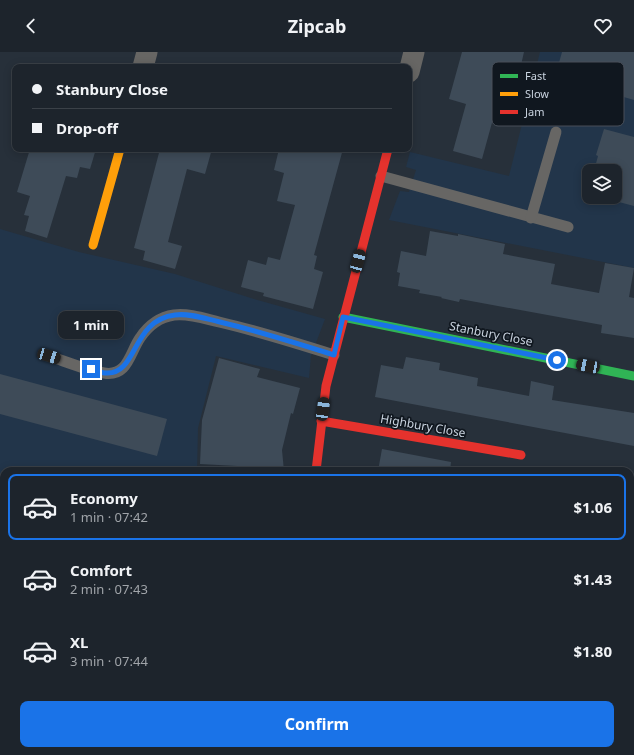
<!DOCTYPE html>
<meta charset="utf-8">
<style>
body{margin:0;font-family:"Noto Sans",sans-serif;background:#2a3038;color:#f1f3f6;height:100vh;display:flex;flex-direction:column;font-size:15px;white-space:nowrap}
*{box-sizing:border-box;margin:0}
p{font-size:13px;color:#a0a4a9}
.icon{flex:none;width:22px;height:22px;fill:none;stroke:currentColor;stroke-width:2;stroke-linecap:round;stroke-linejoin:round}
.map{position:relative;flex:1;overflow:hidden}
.side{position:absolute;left:0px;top:415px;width:634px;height:288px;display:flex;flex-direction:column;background:#1d242c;border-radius:12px 12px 0 0;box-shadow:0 2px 10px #0003,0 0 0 1px #3b4148}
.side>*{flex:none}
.top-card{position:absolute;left:12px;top:12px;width:400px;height:88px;border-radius:8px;box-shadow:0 2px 10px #0003,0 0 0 1px #3b4148;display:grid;align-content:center;height:88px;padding:0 20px;background:#1d242c}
.tools{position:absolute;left:582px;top:112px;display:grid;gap:8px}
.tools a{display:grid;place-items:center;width:40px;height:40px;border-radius:8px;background:#1d242c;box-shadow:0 2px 10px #0003,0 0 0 1px #3b4148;font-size:20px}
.end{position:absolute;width:18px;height:18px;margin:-9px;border:5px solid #1a73e8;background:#fff;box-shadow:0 0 0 2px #fff}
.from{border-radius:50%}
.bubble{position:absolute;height:28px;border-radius:8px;background:#1d242c;box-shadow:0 2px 10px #0003,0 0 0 1px #3b4148;font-size:13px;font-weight:700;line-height:28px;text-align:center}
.car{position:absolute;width:12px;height:24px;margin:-12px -6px;border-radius:5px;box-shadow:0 0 3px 1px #0007;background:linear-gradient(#222 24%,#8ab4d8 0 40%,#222 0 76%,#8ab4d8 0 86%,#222 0)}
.top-card b{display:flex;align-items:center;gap:14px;height:38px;font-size:15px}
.top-card b+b{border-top:1px solid #3b4148}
.top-card i{width:10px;height:10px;background:#f1f3f6}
ul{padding:7px 0 0;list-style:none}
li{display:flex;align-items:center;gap:12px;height:66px;margin:0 8px 6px;padding:0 12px;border:2px solid transparent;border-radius:8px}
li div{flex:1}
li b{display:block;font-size:15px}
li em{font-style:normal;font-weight:700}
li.current{border-color:#1a73e8}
li>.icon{width:36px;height:36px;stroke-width:1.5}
.primary-button{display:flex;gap:8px;margin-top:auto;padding:8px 20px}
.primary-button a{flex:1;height:46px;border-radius:8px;background:#1a73e8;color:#fff;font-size:16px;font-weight:700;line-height:46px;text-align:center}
header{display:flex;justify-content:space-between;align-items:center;height:52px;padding:0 20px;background:#1d242c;font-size:18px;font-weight:700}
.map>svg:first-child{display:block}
</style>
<header><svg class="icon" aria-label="back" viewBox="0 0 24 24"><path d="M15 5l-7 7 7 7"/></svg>Zipcab<svg class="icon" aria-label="heart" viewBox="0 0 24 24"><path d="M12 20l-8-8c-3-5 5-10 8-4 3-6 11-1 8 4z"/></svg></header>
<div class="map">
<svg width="634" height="703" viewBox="0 0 634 703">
<rect width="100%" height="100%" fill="#27303a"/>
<!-- built -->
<g fill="#22354a" fill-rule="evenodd">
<path d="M 540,0 L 634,0 L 634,216 L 389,168 L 400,139 L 409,140 L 416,118 L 406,115 L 410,100 L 509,124 ZM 589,119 L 615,119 L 615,145 L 589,145 Z"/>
<path d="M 0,177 L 79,200 L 175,222 L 254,247 L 325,267 L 311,304 L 309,326 L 216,304 L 198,376 L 197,419 L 4,419 L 4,675 L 0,674 Z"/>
<path d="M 82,699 L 308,699 L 284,703 L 94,703 Z"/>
</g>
<!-- forest -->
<path fill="#2f633d" d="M 371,699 L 508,699 L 530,703 L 374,703 Z"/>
<!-- building -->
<g fill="#3e4b58">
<path d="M 462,0 L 524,0 L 521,13 L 532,15 L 519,74 L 493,67 L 482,107 L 453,99 L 466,52 L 449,47 Z"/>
<path d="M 562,0 L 634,0 L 634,48 L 555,25 Z"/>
<path d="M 604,77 L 634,85 L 634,154 L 600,145 L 615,145 L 615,119 L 594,119 L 598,104 L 596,103 Z"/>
<path d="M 30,97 L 96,97 L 90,117 L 80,115 L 77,126 L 66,124 L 47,186 L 25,179 L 29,164 L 24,163 L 30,144 L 17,140 Z"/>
<path d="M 160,97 L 212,97 L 205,122 L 187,117 L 168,190 L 182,194 L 175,217 L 143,208 L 145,199 L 134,196 Z"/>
<path d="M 279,97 L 343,97 L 314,203 L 317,204 L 314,217 L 323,220 L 313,257 L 263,244 L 264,241 L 241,235 L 248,208 L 266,213 L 268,205 L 280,208 L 295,153 L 277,149 L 284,121 L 274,118 Z"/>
<path d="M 430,179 L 458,184 L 458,182 L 505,192 L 503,202 L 555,212 L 551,232 L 599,241 L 605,211 L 634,216 L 629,245 L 634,246 L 634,286 L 601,281 L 602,273 L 460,247 L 459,250 L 441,246 L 442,245 L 419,241 L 420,238 L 398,234 L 400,221 L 397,220 L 401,199 L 426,204 Z"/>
<path d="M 406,305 L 440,311 L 439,318 L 478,326 L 477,334 L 529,344 L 531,329 L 554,334 L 552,348 L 634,361 L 634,394 L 375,345 L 381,313 L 403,317 Z"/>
<path d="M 219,306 L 260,317 L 257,325 L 300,336 L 293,362 L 291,361 L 282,398 L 284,419 L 238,419 L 237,414 L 200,412 L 202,368 Z"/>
<path d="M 0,322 L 167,367 L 157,404 L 0,362 Z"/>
<path d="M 382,397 L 451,410 L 450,419 L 378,419 Z"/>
</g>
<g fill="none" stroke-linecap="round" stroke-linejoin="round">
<!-- lane -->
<g stroke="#676664" stroke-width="11">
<path d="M 381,124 L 568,175"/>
<path d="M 531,166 L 556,80"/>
<path d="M 49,304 C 67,310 86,318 104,321 C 128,325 130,300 140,286 C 148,274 160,265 174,263 C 189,261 206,267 219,270 C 258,279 296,291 334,303"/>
<path d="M 172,702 L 189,699"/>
</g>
<!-- street -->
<g stroke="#676664" stroke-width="21">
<path d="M 143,15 L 147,0"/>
<path d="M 409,20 L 414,0"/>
<path d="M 630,612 L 634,613"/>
<path d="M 354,699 L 354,703"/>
</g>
<!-- fast -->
<path stroke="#30b455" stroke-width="9" d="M 343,265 L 634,324"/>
<!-- slow -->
<path stroke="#ff9f0a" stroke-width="9" d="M 93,193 L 120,97"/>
<!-- jam -->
<g stroke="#e5322d" stroke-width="9">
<path d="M 321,369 L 521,403"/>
<path d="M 316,419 L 326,334 L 388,97"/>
</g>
</g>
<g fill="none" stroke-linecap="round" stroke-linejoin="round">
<!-- route -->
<path stroke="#1a73e8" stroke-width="5" d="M 91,317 C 96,318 101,321 106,321 C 138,323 131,268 175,263 C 190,261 206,267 220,270 C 258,279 296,291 334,303 L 343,265 L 557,308"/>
</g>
<g text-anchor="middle" stroke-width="3.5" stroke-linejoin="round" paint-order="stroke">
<!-- street labels -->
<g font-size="12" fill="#c9d3df" stroke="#10171f">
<text transform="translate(491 282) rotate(11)" y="4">Stanbury Close</text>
<text transform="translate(423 374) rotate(10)" y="4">Highbury Close</text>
</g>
</g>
<!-- legend -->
<rect x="492" y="10" width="132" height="64" rx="6" fill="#10171f" stroke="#484f59" stroke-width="1"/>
<rect x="500" y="22" width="18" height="4" fill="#30b455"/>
<rect x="500" y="40" width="18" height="4" fill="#ff9f0a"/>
<rect x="500" y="58" width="18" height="4" fill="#e5322d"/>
<g font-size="11" fill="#c9d3df">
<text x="525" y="28">Fast</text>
<text x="525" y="46">Slow</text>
<text x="525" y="64">Jam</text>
</g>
</svg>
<div class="tools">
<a><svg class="icon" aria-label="layers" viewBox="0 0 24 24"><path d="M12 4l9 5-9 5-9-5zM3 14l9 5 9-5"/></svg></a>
</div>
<i class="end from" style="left:557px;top:308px"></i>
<i class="end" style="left:91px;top:317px"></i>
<div class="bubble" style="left:58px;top:259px;width:66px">1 min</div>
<i class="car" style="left:358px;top:209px;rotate:15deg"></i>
<i class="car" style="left:49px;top:304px;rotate:107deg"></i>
<i class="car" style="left:588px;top:314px;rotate:281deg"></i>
<i class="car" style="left:323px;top:357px;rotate:8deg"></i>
<div class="top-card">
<b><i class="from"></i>Stanbury Close</b>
<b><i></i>Drop-off</b>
</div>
<section class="side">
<ul>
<li class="current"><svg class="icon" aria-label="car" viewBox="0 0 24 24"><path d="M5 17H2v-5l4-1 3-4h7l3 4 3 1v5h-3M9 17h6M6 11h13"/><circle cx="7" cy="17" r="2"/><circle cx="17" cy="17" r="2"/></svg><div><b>Economy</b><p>1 min · 07:42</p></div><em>$1.06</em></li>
<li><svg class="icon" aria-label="car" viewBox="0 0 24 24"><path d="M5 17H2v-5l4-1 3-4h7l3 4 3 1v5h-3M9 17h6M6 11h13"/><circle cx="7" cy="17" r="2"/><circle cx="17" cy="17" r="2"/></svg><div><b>Comfort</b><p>2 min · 07:43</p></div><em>$1.43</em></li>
<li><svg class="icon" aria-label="car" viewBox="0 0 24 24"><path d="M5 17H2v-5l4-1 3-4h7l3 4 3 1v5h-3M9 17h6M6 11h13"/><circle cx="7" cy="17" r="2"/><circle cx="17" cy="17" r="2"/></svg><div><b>XL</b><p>3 min · 07:44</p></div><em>$1.80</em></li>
</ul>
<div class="primary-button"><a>Confirm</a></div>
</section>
</div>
